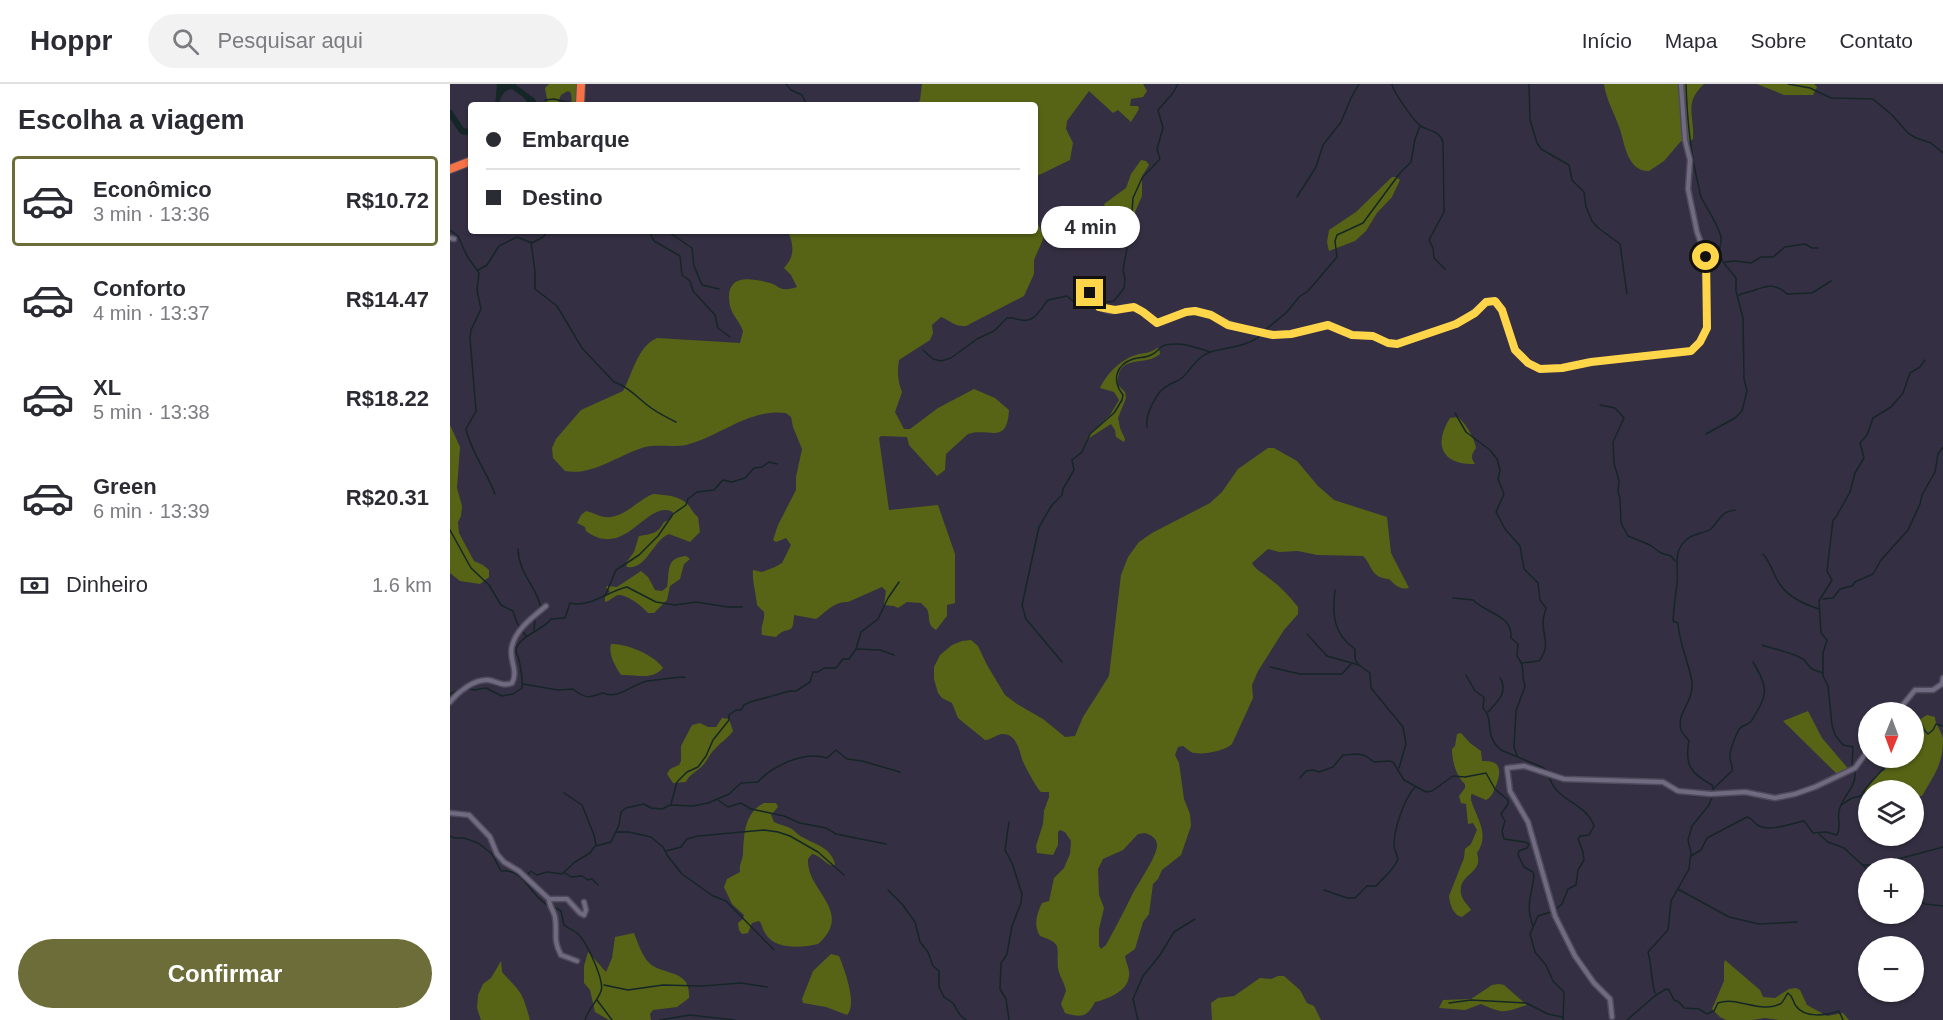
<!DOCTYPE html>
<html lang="pt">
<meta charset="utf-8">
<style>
body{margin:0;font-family:Helvetica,sans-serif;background:#f2f2f3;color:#2b2b33;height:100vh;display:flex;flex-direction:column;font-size:22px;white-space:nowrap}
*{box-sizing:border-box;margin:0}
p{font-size:20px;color:#7c7c81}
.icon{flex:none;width:33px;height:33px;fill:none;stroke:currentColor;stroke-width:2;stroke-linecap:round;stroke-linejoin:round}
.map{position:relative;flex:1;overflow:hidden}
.details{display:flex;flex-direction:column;background:#fff;width:450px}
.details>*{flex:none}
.guide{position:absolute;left:18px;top:18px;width:570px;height:132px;border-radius:6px;box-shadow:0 2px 4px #0004;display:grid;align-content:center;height:132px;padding:0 18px;background:#fff}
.needle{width:39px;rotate:181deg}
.controls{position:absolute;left:1408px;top:618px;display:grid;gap:12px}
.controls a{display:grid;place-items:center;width:66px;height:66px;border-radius:50%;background:#fff;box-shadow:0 2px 4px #0004;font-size:30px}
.end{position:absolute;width:27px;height:27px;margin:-14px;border:8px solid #ffd54a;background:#111;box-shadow:0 0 0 3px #111}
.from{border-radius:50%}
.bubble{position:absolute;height:42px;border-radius:21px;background:#fff;box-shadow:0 2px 4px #0004;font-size:20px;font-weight:700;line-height:42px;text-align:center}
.guide b{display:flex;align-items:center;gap:21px;height:57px;font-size:22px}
.guide b+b{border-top:2px solid #e1e1e2}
.guide i{width:15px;height:15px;background:#2b2b33}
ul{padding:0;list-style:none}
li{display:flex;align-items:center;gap:18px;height:90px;margin:0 12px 9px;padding:0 6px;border:3px solid transparent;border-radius:6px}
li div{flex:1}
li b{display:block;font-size:22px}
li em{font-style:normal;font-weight:700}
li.active{border-color:#6d6d3a}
li>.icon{width:54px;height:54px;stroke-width:1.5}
h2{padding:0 18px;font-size:27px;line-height:72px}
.pay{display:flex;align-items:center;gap:15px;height:66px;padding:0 18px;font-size:22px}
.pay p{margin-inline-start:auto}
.cta{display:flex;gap:12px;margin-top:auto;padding:12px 18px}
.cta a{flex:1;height:69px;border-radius:36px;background:#6d6d3a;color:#fff;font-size:24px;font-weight:700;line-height:69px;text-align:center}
header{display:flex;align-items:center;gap:36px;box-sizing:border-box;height:84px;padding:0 30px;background:#fff;border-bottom:2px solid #e1e1e2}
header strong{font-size:28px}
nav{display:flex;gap:33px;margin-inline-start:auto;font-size:21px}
.search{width:420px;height:54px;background:#f2f2f3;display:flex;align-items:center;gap:15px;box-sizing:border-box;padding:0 21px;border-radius:33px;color:#7c7c81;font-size:22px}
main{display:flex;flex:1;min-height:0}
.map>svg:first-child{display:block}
</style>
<header>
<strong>Hoppr</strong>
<div class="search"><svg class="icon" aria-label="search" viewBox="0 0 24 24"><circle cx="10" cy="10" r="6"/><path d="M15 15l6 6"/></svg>Pesquisar aqui</div>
<nav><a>Início</a><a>Mapa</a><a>Sobre</a><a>Contato</a></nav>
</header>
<main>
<section class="details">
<h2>Escolha a viagem</h2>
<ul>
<li class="active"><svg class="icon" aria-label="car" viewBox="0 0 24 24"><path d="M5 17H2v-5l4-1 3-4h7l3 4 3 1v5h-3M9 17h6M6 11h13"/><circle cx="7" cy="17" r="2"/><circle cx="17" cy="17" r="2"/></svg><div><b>Econômico</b><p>3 min · 13:36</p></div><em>R$10.72</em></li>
<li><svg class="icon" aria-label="car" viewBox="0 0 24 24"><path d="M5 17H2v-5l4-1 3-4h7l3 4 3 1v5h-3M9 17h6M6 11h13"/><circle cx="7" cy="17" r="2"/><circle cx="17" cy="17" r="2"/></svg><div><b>Conforto</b><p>4 min · 13:37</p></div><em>R$14.47</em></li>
<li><svg class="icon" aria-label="car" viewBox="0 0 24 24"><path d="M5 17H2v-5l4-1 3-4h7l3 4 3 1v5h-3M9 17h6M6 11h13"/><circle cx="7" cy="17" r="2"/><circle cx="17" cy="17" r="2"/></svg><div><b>XL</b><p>5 min · 13:38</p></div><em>R$18.22</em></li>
<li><svg class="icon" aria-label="car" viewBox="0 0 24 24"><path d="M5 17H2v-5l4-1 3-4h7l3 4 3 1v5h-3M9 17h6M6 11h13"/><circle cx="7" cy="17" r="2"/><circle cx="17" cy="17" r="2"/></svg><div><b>Green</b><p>6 min · 13:39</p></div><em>R$20.31</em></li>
</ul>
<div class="pay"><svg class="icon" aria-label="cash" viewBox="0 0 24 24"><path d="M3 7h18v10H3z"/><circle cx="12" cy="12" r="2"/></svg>Dinheiro<p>1.6 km</p></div>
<div class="cta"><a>Confirmar</a></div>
</section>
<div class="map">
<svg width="1493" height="936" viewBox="0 0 1493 936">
<rect width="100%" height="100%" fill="#352f43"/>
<!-- green -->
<g fill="#576416" fill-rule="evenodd">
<path d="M 99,0 L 127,0 L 126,21 L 122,21 L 121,9 L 118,7 L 111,11 L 107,21 L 98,21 L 95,4 Z"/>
<path d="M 472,0 L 693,0 L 697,7 L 693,13 L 681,15 L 680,22 L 688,22 L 689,25 L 681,38 L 668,26 L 663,29 L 639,7 L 617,37 L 616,45 L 623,59 L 620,76 L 585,93 L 585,21 L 466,21 L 470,16 Z"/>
<path d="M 1154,0 L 1254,0 C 1233,19 1245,32 1243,55 L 1236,60 L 1231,57 L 1214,77 L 1199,87 C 1175,87 1175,56 1168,40 C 1163,26 1156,15 1154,0 Z"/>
<path d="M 1307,0 L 1364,0 L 1367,3 L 1363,11 L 1334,11 Z"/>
<path d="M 691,76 L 696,77 L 699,81 L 692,92 L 692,112 L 685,128 L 687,142 L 681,149 L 673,149 L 659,133 L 654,120 L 676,104 L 681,90 Z"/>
<path d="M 942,93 L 946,93 L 950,96 L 942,113 L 927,129 L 916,147 L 905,157 L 879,167 L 877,158 L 879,146 L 906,128 Z"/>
<path d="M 585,133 L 594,153 L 584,176 L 584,190 L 574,212 L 516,242 C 505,243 501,237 491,233 L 482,241 L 483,249 L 480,256 L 449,276 C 447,288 448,298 452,308 L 445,328 L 454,345 L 460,345 L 488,324 L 524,305 L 545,314 L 559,326 C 557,362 539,343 518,350 L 496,370 L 495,386 L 487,392 L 459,361 L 457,353 L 431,352 L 429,354 L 439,426 L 488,421 L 505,470 L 505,519 L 497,521 L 497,532 L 486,546 C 476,540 481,534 477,525 L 471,519 L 457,518 L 448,524 L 444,522 L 434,521 L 436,507 L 432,503 L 398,518 C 384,517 376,528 366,535 L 344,531 C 343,554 338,540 326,553 L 312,551 C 310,542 315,537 314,528 L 307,521 C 306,509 302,497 303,486 L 312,488 L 325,483 L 332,479 L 341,461 L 336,454 L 326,458 L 323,456 L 328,441 L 346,406 L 346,393 L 352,365 L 343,343 L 341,333 L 336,329 C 300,324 269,353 236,361 C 220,364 204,359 189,365 C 166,373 141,392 115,387 L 103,374 L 102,364 L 106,355 L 131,326 L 173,307 C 183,289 187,263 207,254 L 290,259 L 293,247 C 290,238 282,231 280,222 C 274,190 298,193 320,199 C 325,200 328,204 333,205 C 338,206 343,204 347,203 L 341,191 L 334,184 C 345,172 344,162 338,147 L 585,147 Z"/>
<path d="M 707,264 L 709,264 L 710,270 C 693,284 667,268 668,301 L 675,308 L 676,314 L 668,334 L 670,344 L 675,355 L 674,358 L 666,353 L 665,346 L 661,340 L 636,356 L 640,350 L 660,331 L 669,316 L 664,308 L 650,304 C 657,289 672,274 689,270 C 696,269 700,269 707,264 Z"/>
<path d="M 1008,333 C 1016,340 1024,353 1026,364 C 1022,370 1020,373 1025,380 C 992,381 983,361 1000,334 Z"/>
<path d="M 0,341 L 10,363 L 7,404 L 12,422 L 11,432 L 8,438 L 9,449 L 24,477 L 33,481 L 39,486 L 39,493 L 30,500 L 10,497 L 0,489 Z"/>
<path d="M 818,364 L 824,364 L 847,377 L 868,402 L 884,416 L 937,433 L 941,469 L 959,504 C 950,506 945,501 939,495 C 920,494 922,480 913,472 L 867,471 L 848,467 L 829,468 L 818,465 L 802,479 C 805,486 814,489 820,495 C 831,503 840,513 848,523 L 848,530 L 834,546 L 808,587 L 802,601 L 803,614 L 782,660 C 775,667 750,672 741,668 C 739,667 735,663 733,662 L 728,663 L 725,671 L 729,679 L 734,715 L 740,730 L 741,742 L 731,771 L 712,786 L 708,795 L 703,800 L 699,830 L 693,838 L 685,865 L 675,872 C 676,879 680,885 679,892 C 678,907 658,915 645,918 C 637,933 632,934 615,929 L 611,920 L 616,907 C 615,899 609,892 608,884 C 606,863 614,860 590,852 C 583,841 587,829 592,819 L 599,817 L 604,794 L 614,784 L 620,770 L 621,757 L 615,748 L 610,746 L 608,748 L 608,761 L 603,771 L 587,769 L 586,762 L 593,740 L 594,727 L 599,713 L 599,708 L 591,708 C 587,705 573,679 572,675 C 569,665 566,650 553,650 C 546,650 542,656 535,656 L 508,634 L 502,619 L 492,614 L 488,609 L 484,595 L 484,583 L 490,571 L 502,561 L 512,557 L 521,556 L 528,562 L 537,581 L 555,611 L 567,620 L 593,635 L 615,653 L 625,652 L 633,633 L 659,592 L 671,491 L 678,473 L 689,458 L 702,449 L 760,419 L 772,408 L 788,385 ZM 695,749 C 701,751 707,754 707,761 C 708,771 687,801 682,811 C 674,828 665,844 656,861 L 651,865 L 649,862 L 649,845 L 654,824 L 649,811 L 648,785 L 653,775 L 673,766 L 688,750 Z"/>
<path d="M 203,410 C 214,411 226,411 235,418 C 241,422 242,429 248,433 L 250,448 L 240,458 L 219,450 C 202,457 197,486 177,483 L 176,479 L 184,468 L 189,452 C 201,450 208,450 214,438 L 221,435 L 223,429 L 221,427 C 195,418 175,476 136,447 L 135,443 L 127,439 L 131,431 L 136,427 C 142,428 148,432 154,433 C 174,435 186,417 203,410 Z"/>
<path d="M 236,472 L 240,475 L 234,480 L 230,495 L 220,502 L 217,516 L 204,529 L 198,529 C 193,523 177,510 168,511 C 164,512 160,517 155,518 L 155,512 L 160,507 L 156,504 L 157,502 L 167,503 L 191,487 L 198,493 L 205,506 L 212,507 L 217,503 C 220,487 215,474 236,472 Z"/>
<path d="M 161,560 C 175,559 205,571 213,584 C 201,597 186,590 171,591 C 165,582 158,570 161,560 Z"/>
<path d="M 1358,627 L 1372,654 L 1401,688 L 1386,689 L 1333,637 Z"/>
<path d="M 1477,631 L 1485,633 C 1485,641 1492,647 1493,655 C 1493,681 1484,691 1472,712 L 1464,712 L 1464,706 L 1419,706 L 1419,716 L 1417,715 L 1415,707 L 1426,691 L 1435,686 L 1441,674 L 1464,674 L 1464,639 Z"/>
<path d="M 272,634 L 279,635 L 283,647 C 277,655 271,658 265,665 C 260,669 258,676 253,681 C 247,688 239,690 236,698 L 223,699 L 217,690 L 220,685 L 229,681 L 231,677 L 231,662 L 242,641 L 250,639 L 258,643 L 266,643 Z"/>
<path d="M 1011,649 L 1020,659 L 1031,667 L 1032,677 C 1049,676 1052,684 1047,699 C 1044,706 1043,712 1036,716 L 1022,710 L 1021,711 L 1021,716 C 1027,735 1040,750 1027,769 C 1034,791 1008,788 1011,810 C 1012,816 1018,821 1021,826 L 1012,833 C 1003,831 1000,821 999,812 L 1014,774 L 1015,765 L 1021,760 L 1027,746 L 1023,739 L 1018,740 L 1016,720 L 1011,719 L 1009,712 L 1015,704 L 1015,700 C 1006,692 1002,677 1002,665 L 1005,662 L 1007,650 Z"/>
<path d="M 314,719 L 326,719 L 328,723 L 321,731 L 324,738 C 330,741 337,742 342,745 C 346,748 349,752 354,754 C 367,761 381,764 385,780 L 384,782 C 375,781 371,771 362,770 L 358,775 C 356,807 405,827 368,860 C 352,864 324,866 315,849 C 312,845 313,841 309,837 L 302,839 L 298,849 L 292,850 L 289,846 L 288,839 L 293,835 L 294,831 L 282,820 L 274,803 L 277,795 L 290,788 C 289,780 292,778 293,770 C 294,751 294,729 314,719 Z"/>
<path d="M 184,849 C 188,859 193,876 203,882 C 218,891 241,887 239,914 L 227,923 L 203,926 L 200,930 L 201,936 L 159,936 L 145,928 L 140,906 L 134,899 L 134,882 L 138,868 L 156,888 L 162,874 L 165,853 Z"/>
<path d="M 381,870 L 389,872 C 394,884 408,921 397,931 L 376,923 L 353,919 L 352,915 L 363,887 Z"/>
<path d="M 1275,876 L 1310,906 L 1313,913 L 1325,914 L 1339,905 L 1346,904 L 1350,906 L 1357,921 L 1377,932 L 1393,929 L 1399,936 L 1329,936 L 1315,934 L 1302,936 L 1276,936 L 1270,933 L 1262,925 L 1274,897 L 1274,880 Z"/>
<path d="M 51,877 L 52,888 C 71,909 72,906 80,936 L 31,936 L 27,924 L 28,911 L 33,900 L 41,894 Z"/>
<path d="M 828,892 L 834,892 L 850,906 L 857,919 L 864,922 L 871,936 L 762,936 L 761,919 L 768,914 L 784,912 L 810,894 L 821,895 Z"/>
<path d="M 1049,900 L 1054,901 L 1077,921 C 1053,929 1054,930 1031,920 L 1015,926 L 989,924 L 993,916 L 1021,915 L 1042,901 Z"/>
</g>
<!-- water -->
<path fill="#152627" d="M 47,0 L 65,0 L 85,15 L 87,21 L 80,21 L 73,13 L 62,5 C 53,6 51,14 48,21 L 45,21 Z"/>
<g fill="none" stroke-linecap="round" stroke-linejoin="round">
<!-- stream -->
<g stroke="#152627" stroke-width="1.5">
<path d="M 336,0 L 341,6 L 352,11 L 356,19"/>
<path d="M 942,0 C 942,6 965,39 971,42 C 979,47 990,47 993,58 L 994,128 L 979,156 L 983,164 L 984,174 L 995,185"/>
<path d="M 1079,0 L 1080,36 L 1087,59 L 1091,65 L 1119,81 L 1122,96 L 1134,108 L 1136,123 L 1142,137 L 1147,143 L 1170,160 L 1177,210"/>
<path d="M 1236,0 C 1237,35 1240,66 1248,100 C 1250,104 1249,109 1251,113 C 1257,125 1268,140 1271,153 C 1272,158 1269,162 1270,167 C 1270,179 1280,185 1286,194 L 1286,207 L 1293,234 L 1294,295 L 1297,307 L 1292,327 L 1285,334 L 1256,350"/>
<path d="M 1338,0 L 1360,4 L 1381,14 L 1423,15 L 1442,31 L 1458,49 L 1466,54 L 1481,59 L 1493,69"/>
<path d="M 95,16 L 104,15 L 121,19"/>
<path d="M 847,113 L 866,83 L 873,61 L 891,38 L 901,14 L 909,0"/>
<path d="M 0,146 L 8,152 L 17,172 L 29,189 L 27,206 L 31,225 L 21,246 L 20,254 L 26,327 L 16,345 C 21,368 37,388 45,410"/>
<path d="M 199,147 L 204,157 L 230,172 L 232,191 L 240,197 L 243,207 L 265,231 L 268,244 L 280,253"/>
<path d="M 217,147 L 242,164 L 244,182 L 252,201 L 269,205"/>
<path d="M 81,158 L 85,187 L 85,205 L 107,222 L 132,264 L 164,298 C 177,302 186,312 196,320 C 205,328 216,333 226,338"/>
<path d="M 1275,178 L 1285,177 L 1301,179 L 1311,173 L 1323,173 L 1335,163 L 1355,160 L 1362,164 L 1368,164"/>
<path d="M 28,186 L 37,181 L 49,162 L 67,153 L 82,159 L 93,153 L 98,147"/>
<path d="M 1289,211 C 1294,208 1297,209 1302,207 C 1317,202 1325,198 1337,210 L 1362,209 L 1381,197"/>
<path d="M 649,219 L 664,217 L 674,204 L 675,195 L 673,186 L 681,142 L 683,114 L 692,94 L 710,75 L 707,65 L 713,44 L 708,26 L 723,9 L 728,0"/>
<path d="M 815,246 L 837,228 L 849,213 L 858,207 L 887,173 L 885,157 L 887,151 L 913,139 L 950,89 L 961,78 L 965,55 L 970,42"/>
<path d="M 473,266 L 483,275 L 491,277 L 501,274 L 527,255 L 544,247 L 557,234 C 563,233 565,235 571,236 C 585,239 591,224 598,216 L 617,212 L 624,218 L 642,219"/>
<path d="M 1150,321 L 1165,324 L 1174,334 L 1163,358 L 1164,379 L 1169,397 L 1168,407 L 1170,415 L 1171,439 L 1178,452 L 1200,461 L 1211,469 L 1221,472 L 1225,477"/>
<path d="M 1005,329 L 1016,348 L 1040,366 L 1047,375 L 1050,386 L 1048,395 L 1054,410 L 1046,428 L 1055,445 L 1070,462 L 1074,485 L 1088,499 L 1090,516 L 1096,524 C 1095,529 1093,533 1093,538 C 1093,555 1101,561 1089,577 L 1072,579"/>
<path d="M 697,343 C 695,331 706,308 717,302 C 722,298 728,298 733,293 C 742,284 747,273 760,268 C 777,263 800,263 813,249"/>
<path d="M 0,446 L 21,484 L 39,501 L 51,521 L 63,527 L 67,539 L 76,552"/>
<path d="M 68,465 C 69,492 88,503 91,525"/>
<path d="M 1313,470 C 1321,479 1323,490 1329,499 C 1338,513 1353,520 1369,525"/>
<path d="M 885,506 C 882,530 883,550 905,565 L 905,575 L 908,580"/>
<path d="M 155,512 L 166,486 L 189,471 L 208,452 L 223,430 L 236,421 L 238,415 L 247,408 L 264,406 L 273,396 L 282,398 L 295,394 L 304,384 L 312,383 L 319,378 L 327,380"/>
<path d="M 1003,514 L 1023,516 C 1037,530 1063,531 1061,554 L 1068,560 L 1067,572 C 1077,585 1070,590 1075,602 L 1066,627 L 1064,663 L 1067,672"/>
<path d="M 1373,515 L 1383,514 L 1390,505 L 1402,502 L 1405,498 L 1423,490 L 1431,476 L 1458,446 L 1470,420 L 1472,411 L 1485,388 L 1488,370 L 1493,363"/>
<path d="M 84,546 L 85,534"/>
<path d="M 857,550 L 877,572 L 909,581 L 920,589 L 921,604 L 953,643 L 956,660 L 949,684"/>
<path d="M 1312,561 C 1326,566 1342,568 1353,575 C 1356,578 1357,580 1360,583 C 1363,587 1368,587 1373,589"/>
<path d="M 407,565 L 430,566 L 444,571"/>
<path d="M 612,578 L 576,535 L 572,521 L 589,443 L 602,421 L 612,411 L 613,405 L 624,386 L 622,376 L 632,368 L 640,350 L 664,329 L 672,316 L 673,311 C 662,297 665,281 683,275 C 689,273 696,274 701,271 C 712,267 706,260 725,260 C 737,259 749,265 761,268"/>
<path d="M 820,583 L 850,590 L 892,590 L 901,580"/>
<path d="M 1016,591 L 1025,607 L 1034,613 L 1033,624 C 1045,636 1033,651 1051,666 L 1094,684 L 1098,688"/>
<path d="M 73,600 L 108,606 L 123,605 C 135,615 139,614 153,609 C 168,616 183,600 197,597 C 210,596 223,593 235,593"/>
<path d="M 0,610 L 14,603 L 24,606 L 36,604 L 52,612 L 63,610 L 72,604 C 73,596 71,585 69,576 C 69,573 66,570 66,567 C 65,554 95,545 101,535 L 115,534 L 120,519 C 140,524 158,507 177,503 L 206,518 L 225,521 L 246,518 L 278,523 L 292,523"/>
<path d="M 1038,628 C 1047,618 1059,608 1050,594"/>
<path d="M 1464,638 L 1471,639 L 1475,647 L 1478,650 L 1483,646 L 1486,640 L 1493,642"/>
<path d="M 1402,683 L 1403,663 L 1393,661 L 1385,651 L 1382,641 L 1378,602 L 1373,592 L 1373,569 L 1377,556 L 1371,549 L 1369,517 L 1382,496 L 1377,487 L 1383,436 L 1386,433 L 1400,408 L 1405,389 L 1414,374 L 1410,359 L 1417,351 L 1423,334 L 1441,323 L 1453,309 L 1460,289 L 1470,283 L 1475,276"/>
<path d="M 1099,691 C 1104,717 1136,718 1144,742 L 1139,751 L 1130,752 L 1128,755 L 1133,768 L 1134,776 L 1128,786 L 1126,801 L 1118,805 L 1112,820 L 1105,826"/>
<path d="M 850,694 L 856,687 L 863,686 L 869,688 L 883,683 L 893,671 L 908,670 L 916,672 L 924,678 L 939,677 L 943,678 L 954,696 L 976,708 L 982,707 L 1003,692 L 1015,693 L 1036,689 L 1045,705 L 1058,716 L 1058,720 L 1051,730 L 1055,737 L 1052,747 L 1054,755 L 1075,758 L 1079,760 L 1077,764 L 1069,767 L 1068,771 L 1074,783 L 1083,788 L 1084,791 C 1082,812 1075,820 1083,842"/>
<path d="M 1264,704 L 1282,687 C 1283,681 1280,679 1280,674 C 1279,666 1285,654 1288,647 C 1291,640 1299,642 1302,636 C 1318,610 1319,605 1303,578"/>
<path d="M 1264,708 L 1262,701 C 1242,690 1234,682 1239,657 C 1237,653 1233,651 1231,646 C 1226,629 1244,618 1242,598 C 1239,578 1229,560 1228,539 L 1223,537 C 1224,524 1225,512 1227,500 C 1229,484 1222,469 1236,456 C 1243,449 1254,450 1261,445 C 1270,436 1270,428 1285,426"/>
<path d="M 114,709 L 132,721 L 144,751 L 146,761"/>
<path d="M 268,716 L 278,723 L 291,719 L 301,725 L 334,732 L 350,739 L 376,744 L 386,750 L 436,760"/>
<path d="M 221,720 L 227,698 L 237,688 L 248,683 L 256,672 L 263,656 L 279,636 L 279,631 L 286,626 L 291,626 L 294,621 L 300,618 L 340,607 L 346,607 L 360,598 L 363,588 L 368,588 L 374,584 L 386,584 L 393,575 L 399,575 L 406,565 L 411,548 L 428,535 L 438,514 L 449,498"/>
<path d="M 1391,721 L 1402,714 L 1411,712 C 1419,697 1433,688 1441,674"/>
<path d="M 166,748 L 179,748 L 201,753 L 213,763 L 217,771 L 232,790 L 263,812 L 276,817 L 324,866"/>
<path d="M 1369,750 L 1378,758 L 1394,764 L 1419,787"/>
<path d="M 0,752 L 4,754 L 14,754 L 28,759 L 42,770 L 51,787 C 75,784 80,813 99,822"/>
<path d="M 146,762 L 161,758 L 169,741 L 171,728 L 176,724 L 194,720 L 201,724 L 212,725 L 220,721 L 243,722 L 258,719 L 279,710 L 291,699 L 308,698 C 323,681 355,667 377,674 L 386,666 L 397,675 L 412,677 L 450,688"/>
<path d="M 216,767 L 231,763 L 237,755 L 248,752 L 314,746 L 328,748 L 340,752 L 368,768 L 394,791"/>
<path d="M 1241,772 L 1251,766 L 1257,754 L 1297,733 C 1304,735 1303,739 1309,742 C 1320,748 1342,739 1354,737 L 1363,749 L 1376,748 L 1387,751 C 1392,742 1387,736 1389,727 C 1392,712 1407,703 1405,687"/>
<path d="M 1412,781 L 1426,781 L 1493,763"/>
<path d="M 115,789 L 121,793 L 132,792 L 138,796 L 142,795 L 148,801"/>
<path d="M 76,792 L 81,787 L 87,791 L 97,788 L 112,790 L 125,778 L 140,769 L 145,762"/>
<path d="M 1228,805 L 1279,833 L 1309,840 L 1347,838"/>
<path d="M 438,806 L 452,820 L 465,838 L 470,858 L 478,868 L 483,882 L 489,887 L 489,903 L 494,913 L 503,919 L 510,931 L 516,936"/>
<path d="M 874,806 L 897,814 L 905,814 L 917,802 L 926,802 C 934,793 944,786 948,775 C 947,770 944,767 944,761 C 944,745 954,715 965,703"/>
<path d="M 1464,813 L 1475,820 L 1493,822"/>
<path d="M 104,823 L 111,827 L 114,841 C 119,845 126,847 130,852 C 137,860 155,897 151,907 C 147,918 138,925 135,936"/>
<path d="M 1101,828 L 1088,832 L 1080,850 L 1085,868 L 1096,881 L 1103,897 L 1114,908 L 1113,936"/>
<path d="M 154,901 L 178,906 L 213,901 L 252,902 L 291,899 L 317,903"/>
<path d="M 1205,909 C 1201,897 1202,882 1198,868 L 1218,846 L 1221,817 L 1239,785 L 1241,769 L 1238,756 L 1242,742 L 1259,721 L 1263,711"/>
<path d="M 147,916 L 162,936"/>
<path d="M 999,919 L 1021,916 L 1076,919 L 1098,930 L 1112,933"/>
<path d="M 210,936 L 240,931 L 285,936"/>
<path d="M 559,936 L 556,915 L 550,905 L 551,879 L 557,870 L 562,842 L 571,819 L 572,810 L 562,779 L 555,766 L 559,738"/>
<path d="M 688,936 L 683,915 L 693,892 L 710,871 L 724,848 L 745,835"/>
<path d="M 1177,936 L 1206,911 L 1216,905 L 1219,906 L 1224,916 L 1229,918 L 1234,924 L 1249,925 L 1257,930 L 1264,927 L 1268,919 C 1287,912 1311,930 1330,920 C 1334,918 1335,912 1338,909 C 1344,913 1342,917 1346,922 C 1355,935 1377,931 1389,927 L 1393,936"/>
</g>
<!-- river -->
<path stroke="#152627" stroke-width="6" d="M 0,29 L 12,47 L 16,48 L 21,46"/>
<defs>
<g id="street">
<path d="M 0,154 L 4,155"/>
<path d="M 637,204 C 645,217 651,231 669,226 C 674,224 678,222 683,223 C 693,225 699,234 707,239 L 736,228 L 745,227 L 761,231 L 786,243 L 823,251 L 841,250 L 878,241 L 902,251 L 923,252 L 938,259 L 950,260 C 972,250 996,246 1017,234 C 1026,228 1034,216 1045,217 L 1052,226 L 1065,266 L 1078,279 L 1090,285 L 1112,284 L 1141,278 L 1241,267 L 1250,258 L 1257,244 L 1256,173 L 1247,148 L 1238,105 L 1240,76 L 1235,56 L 1231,0"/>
<path d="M 0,618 C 8,608 24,595 38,596 C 47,597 53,603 62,599 C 69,586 58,575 62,562 C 66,545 83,533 96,522"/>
<path d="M 1447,628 L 1465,606 L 1483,606 L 1492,600 L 1493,594"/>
<path d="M 0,729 L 19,731 L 40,753 L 47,770 L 54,778 L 69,787 L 99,815 L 117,815 L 130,829 L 134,831 L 136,826 L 134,818"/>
<path d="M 99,815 C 99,822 104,827 105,833 C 108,850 102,854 111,871 L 127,877"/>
<path d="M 1162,933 L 1160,915 L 1144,899 L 1125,872 L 1105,832 L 1078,738 L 1060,707 L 1057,684 L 1074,682 L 1114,695 L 1213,698 L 1228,707 L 1261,710 L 1295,708 L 1325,714 L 1345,710 L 1365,703 L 1405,684 L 1419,665"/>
</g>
<g id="highway">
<path d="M 130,21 L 131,0"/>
<path d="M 0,85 L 21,77"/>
</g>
</defs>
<!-- street casing -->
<use href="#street" stroke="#504b5c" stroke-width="7"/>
<!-- highway casing -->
<use href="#highway" stroke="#504b5c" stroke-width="10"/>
<!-- street -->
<use href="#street" stroke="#716b82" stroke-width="4"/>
<!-- highway -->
<use href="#highway" stroke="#f67247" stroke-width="8"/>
</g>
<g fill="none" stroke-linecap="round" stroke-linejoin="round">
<!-- route -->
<path stroke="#ffd54a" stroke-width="8" d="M 640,209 L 649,223 L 665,226 L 684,223 L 693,228 L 707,239 L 736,228 L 745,227 L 761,231 L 778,241 L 823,251 L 841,250 L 878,241 L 902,251 L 923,252 L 938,259 L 947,260 L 1006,240 L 1025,229 L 1036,218 L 1045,217 L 1052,226 L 1065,266 L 1078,279 L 1090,285 L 1112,284 L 1141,278 L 1241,267 L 1250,258 L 1257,244 L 1256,173"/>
</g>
</svg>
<div class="controls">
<a><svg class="needle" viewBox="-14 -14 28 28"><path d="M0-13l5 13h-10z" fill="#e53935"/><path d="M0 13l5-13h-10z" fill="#7c7c81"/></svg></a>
<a><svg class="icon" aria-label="layers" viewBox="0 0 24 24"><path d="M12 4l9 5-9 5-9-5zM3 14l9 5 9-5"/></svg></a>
<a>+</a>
<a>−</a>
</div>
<i class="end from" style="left:1256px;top:173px"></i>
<i class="end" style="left:640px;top:209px"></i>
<div class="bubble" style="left:591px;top:122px;width:99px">4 min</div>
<div class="guide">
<b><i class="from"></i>Embarque</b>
<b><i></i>Destino</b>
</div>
</div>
</main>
